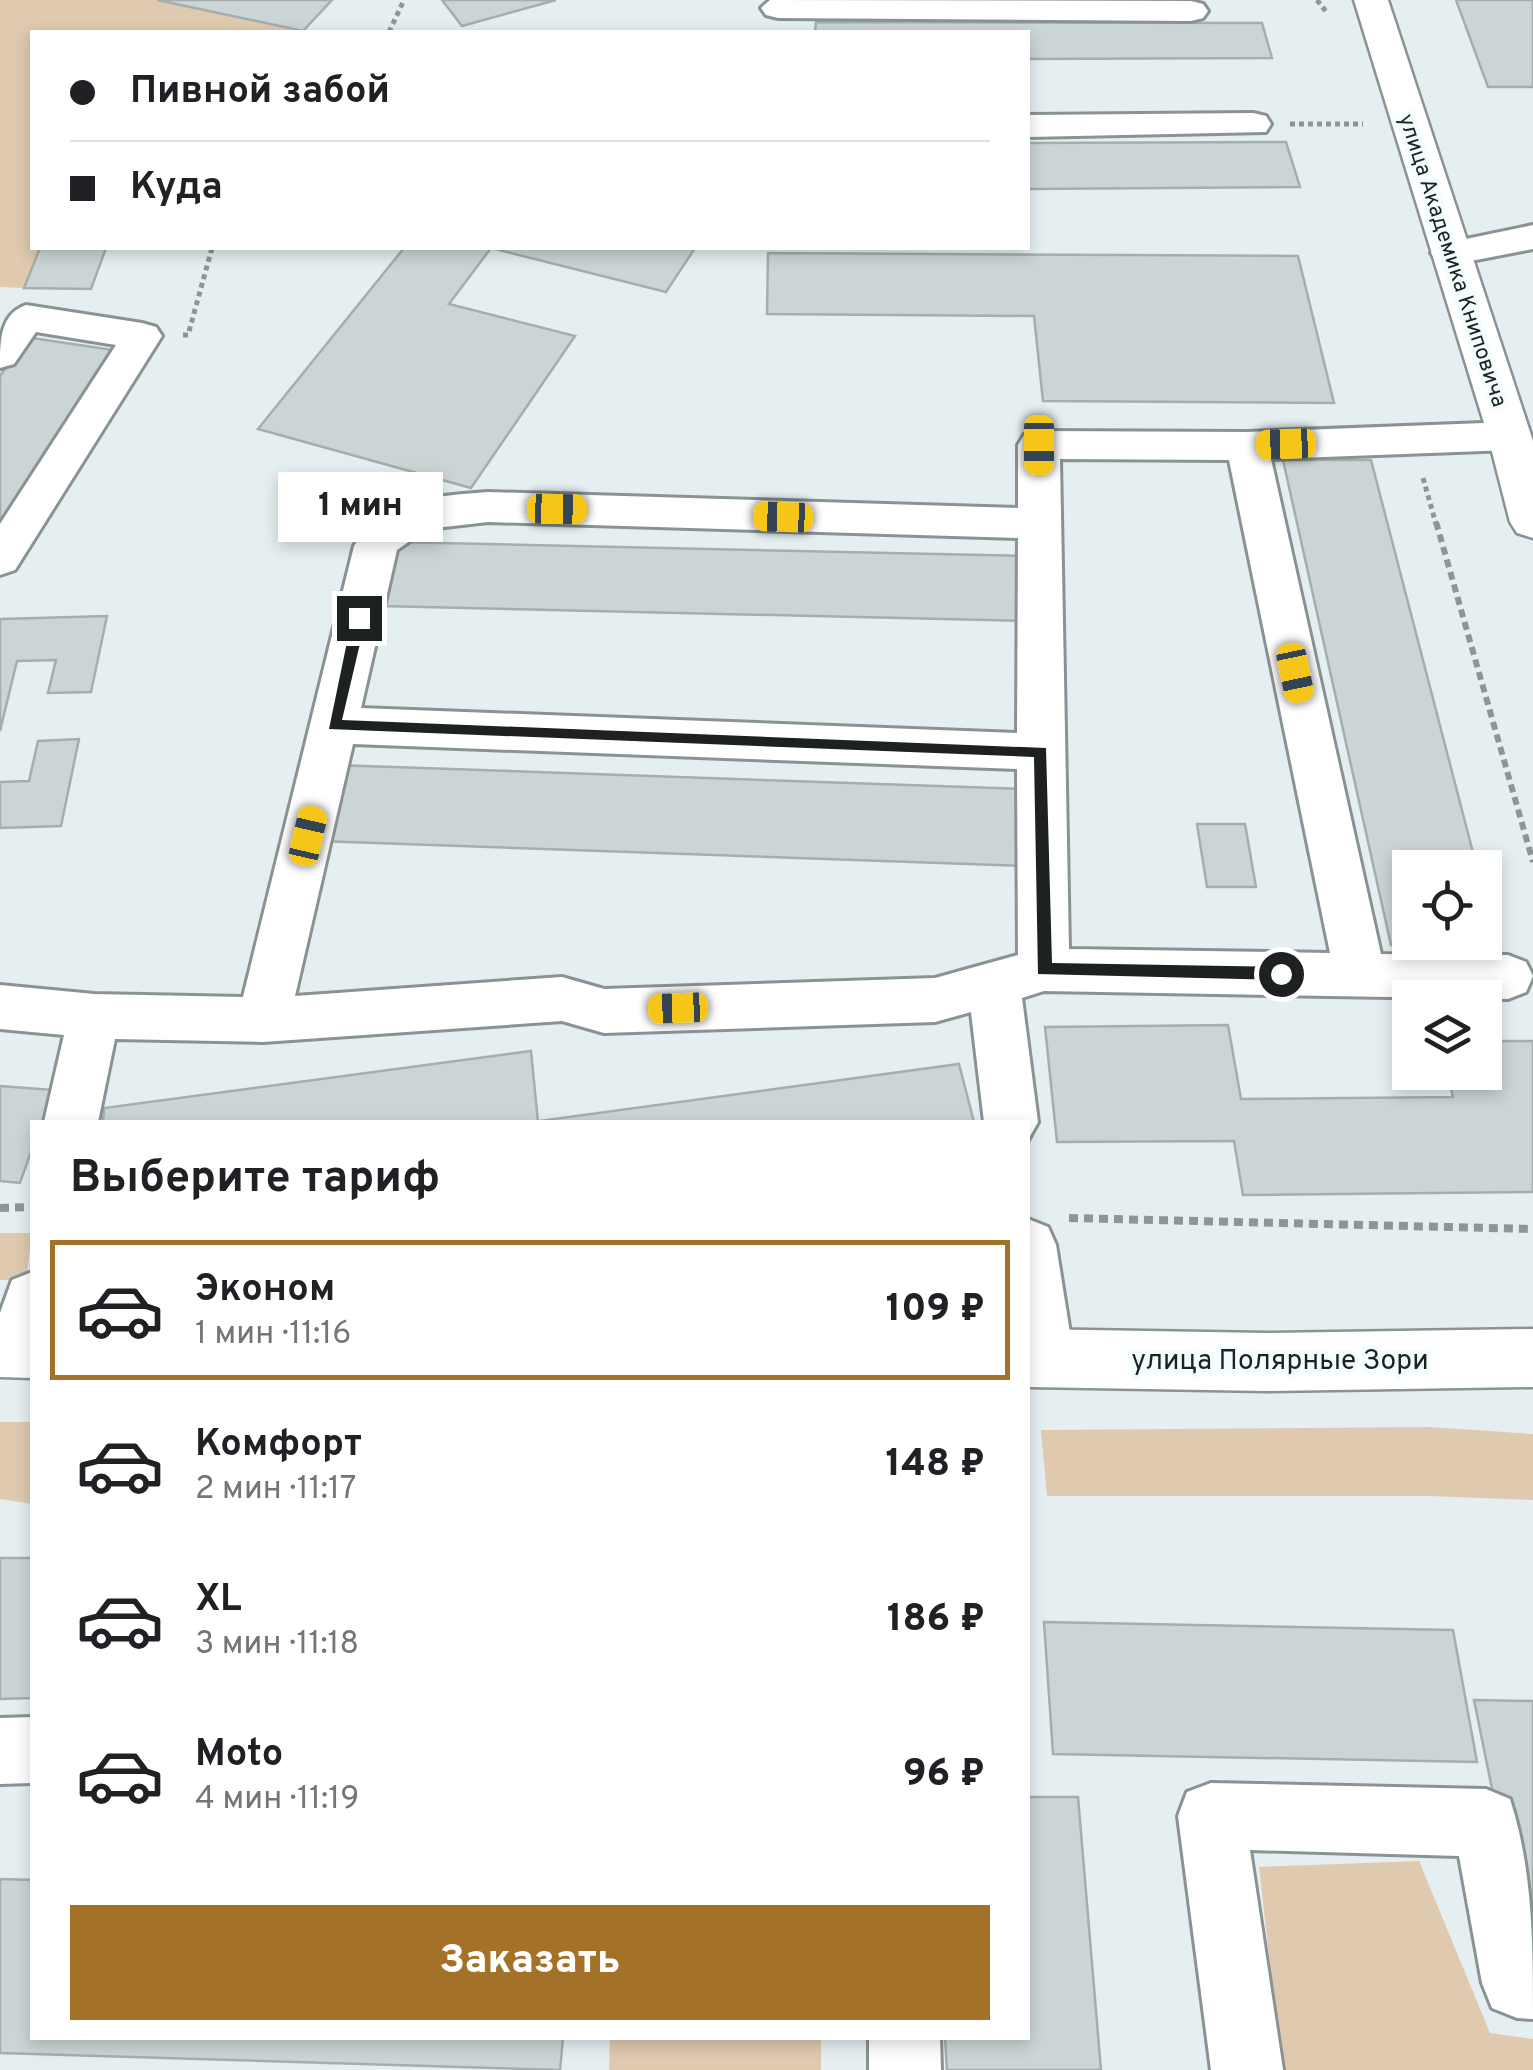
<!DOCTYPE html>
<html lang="ru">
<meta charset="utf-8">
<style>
body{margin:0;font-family:Overpass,sans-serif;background:#f6f6f6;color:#202124;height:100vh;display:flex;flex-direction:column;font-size:38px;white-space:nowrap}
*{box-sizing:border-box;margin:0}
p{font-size:32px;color:#757577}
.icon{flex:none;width:55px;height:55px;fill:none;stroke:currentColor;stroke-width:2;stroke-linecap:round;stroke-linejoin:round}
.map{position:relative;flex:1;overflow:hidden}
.sheet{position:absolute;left:30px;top:1120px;width:1000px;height:920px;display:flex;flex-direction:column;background:#fff;border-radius:0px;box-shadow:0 5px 15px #0003}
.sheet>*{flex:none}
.hud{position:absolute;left:30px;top:30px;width:1000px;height:220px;border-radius:0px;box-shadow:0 5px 15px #0003;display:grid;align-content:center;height:220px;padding:0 40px;background:#fff}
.fabs{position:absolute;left:1392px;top:850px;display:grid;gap:20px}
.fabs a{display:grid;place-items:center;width:110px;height:110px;border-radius:0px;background:#fff;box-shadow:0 5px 15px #0003;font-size:50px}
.end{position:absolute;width:45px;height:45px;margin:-22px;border:12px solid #1d2121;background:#fff;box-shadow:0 0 0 5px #fff}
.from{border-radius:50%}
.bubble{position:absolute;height:70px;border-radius:0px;background:#fff;box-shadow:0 5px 15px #0003;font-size:32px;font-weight:800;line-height:70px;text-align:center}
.car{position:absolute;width:30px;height:60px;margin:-30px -15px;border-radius:12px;box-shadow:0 0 8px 2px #0007;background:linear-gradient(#f5c518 24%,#345 0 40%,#f5c518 0 76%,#345 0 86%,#f5c518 0)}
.hud b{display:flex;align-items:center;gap:35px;height:95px;font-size:38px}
.hud b+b{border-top:2px solid #e0e0e0}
.hud i{width:25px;height:25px;background:#202124}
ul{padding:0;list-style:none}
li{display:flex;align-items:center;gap:30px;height:140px;margin:0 20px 15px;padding:0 20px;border:5px solid transparent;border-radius:0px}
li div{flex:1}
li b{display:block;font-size:38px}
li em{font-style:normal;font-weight:800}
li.selected{border-color:#a37228}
li>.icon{width:90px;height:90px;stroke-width:1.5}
h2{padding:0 40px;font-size:45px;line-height:120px}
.primary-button{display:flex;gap:20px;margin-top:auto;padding:20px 40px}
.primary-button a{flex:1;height:115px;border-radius:0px;background:#a37228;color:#fff;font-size:40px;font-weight:800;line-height:115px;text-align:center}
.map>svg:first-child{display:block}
</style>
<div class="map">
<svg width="1533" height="2070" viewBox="0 0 1533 2070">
<rect width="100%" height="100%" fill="#e5eff1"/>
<!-- green -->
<g fill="#dfcaaf">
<path d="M 0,0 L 157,0 L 314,32 L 32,32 L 32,248 L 40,248 L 24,288 L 0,287 Z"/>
<path d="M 0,1233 L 32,1233 L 26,1280 L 0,1280 Z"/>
<path d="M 0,1422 L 32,1422 L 32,1504 L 0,1499 Z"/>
<path d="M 1429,1427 L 1533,1434 L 1533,1500 L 1429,1496 L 1047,1496 L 1041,1430 Z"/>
<path d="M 1419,1861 L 1490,2033 L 1533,2039 L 1533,2070 L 1282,2070 L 1259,1867 Z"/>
<path d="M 610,2038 L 821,2038 L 821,2070 L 609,2070 Z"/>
</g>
<!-- building -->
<g fill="#cbd5d6" stroke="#a4aeaf" stroke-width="2.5">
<path d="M 157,0 L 332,0 L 303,31 Z"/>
<path d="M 442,0 L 556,0 L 462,26 Z"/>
<path d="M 1456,0 L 1533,0 L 1533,87 L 1488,87 Z"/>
<path d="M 816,22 L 1262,23 L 1272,58 L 1028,59 L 1028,32 L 815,32 Z"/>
<path d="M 1286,142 L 1300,187 L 1028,189 L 1028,143 Z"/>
<path d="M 40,248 L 106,248 L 91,289 L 24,288 Z"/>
<path d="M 404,248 L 695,248 L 666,292 L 491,248 L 449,304 L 575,336 L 471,488 L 258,429 Z"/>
<path d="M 768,253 L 1298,256 L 1334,403 L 1043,401 L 1034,316 L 767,314 Z"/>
<path d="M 26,337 L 119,351 L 0,538 L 0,376 Z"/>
<path d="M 1283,460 L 1371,460 L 1477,868 L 1410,868 L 1410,942 L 1485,942 L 1485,900 L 1497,946 L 1391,945 Z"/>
<path d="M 393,542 L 1024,556 L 1028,621 L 380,606 Z"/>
<path d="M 107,616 L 91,692 L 48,693 L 56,660 L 17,661 L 0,731 L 0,619 Z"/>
<path d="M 79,739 L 61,826 L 0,828 L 0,782 L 29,781 L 38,741 Z"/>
<path d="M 335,765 L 1023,789 L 1027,866 L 319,841 Z"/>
<path d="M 1197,824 L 1245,824 L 1256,887 L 1207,887 Z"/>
<path d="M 1228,1025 L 1241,1099 L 1453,1097 L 1447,1072 L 1485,1072 L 1485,1041 L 1533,1041 L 1533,1192 L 1243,1195 L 1234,1141 L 1057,1142 L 1045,1027 Z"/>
<path d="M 531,1051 L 538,1122 L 103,1122 L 104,1108 Z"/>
<path d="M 959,1064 L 974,1122 L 539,1122 L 539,1121 Z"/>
<path d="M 0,1086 L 54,1090 L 42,1122 L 32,1122 L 32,1149 L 20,1183 L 0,1181 Z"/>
<path d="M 0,1558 L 32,1558 L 32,1698 L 0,1699 Z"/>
<path d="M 1044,1622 L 1453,1630 L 1477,1762 L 1053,1754 Z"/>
<path d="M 1474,1700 L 1533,1701 L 1533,1937 L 1522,1937 Z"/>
<path d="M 1028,1797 L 1078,1797 L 1101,2070 L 947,2070 L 945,2038 L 1028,2038 Z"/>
<path d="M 0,1879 L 32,1880 L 32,2038 L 563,2038 L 560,2070 L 0,2053 Z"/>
</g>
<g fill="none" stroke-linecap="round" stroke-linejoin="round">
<defs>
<g id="minor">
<path d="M 770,0 L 1191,1 L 1203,4 L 1208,11 L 1203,18 L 1191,21 L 778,18 L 766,15 L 761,8 Z"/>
<path d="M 1253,113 L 1266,116 L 1271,124 L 1266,132 L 1028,137 L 1028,115 Z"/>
<path d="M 1533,225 L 1533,249 L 1450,265 L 1437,261 L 1431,253 L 1437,245 Z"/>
<path d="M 26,305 L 142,323 L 156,327 L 162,336 L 15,570 L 0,575 L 0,524 L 116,345 L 36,332 L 14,364 L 0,368 C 0,341 0,314 26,305 Z"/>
<path d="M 1510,422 L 1525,426 L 1531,436 L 1525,446 L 1510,450 L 1271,459 L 1381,954 L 1508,955 L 1526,962 L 1533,976 L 1526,992 L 1508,999 L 1044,991 L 1022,998 L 1038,1122 L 1028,1140 L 1028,1122 L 984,1122 L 971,1012 L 935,1022 L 604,1033 L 562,1021 L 263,1042 L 115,1039 L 98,1122 L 44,1122 L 64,1035 L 0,1029 L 0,985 L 94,994 L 243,997 L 354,546 C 382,498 438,496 488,492 L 1018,508 L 1018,445 L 1024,435 L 1039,431 L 1247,432 ZM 1060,459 L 1229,460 L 1330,953 L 1069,949 ZM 488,522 L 1018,538 L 1017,733 L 361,708 L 397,550 L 427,529 ZM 353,744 L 1017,769 L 1018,955 L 935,978 L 604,989 L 562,977 L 295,996 Z"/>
<path d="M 1028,1219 L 1048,1227 L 1056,1245 L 1074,1358 L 1066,1378 L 1045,1386 L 1028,1379 Z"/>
<path d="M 32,1272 L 32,1372 L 21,1377 L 0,1368 L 0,1313 L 12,1280 Z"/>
<path d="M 32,1717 L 32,1783 L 0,1784 L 0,1718 Z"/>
<path d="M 1211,1783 L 1486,1789 L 1510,1799 C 1533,1870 1533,1944 1533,2019 L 1517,2018 L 1492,2008 L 1482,1983 L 1459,1856 L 1250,1850 L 1283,2070 L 1211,2070 L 1178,1816 L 1187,1792 Z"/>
<path d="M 869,2038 L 940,2038 L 941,2070 L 869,2070 Z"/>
</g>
<g id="major">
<path d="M 1354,0 L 1388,0 L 1533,441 L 1533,538 L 1517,533 L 1510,522 L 1488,436 Z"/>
<path d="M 0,1319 L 32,1320 L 32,1378 L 0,1377 Z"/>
<path d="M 1028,1329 L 1267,1333 L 1533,1329 L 1533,1387 L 1267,1391 L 1028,1387 Z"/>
</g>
</defs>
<!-- minor casing -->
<use href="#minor" stroke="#8a9394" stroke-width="6"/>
<!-- major casing -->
<use href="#major" stroke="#8a9394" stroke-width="5"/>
<!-- path-far2 -->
<g stroke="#8e9596" stroke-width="5" stroke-dasharray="5 4" stroke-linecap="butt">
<path d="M 1317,0 L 1327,13"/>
<path d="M 389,32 L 404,0"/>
<path d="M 1290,124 L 1363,124"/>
<path d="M 183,335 L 188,335 L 212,248"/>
<path d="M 1423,478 L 1436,524"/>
</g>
<!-- path-far1 -->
<path stroke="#8e9596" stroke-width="6" stroke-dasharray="8 5" stroke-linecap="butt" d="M 1436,522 L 1533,862"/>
<!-- path -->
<g stroke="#8e9596" stroke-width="8" stroke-dasharray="9 6" stroke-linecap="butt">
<path d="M 0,1208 L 32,1207"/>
<path d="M 1069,1218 L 1533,1229"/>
</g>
<!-- minor -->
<use href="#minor" fill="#fff" fill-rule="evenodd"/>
<!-- major -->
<use href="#major" fill="#fff" fill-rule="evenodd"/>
</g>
<!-- route -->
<path fill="#1d2121" d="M 359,613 L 366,618 L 342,720 L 1046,748 L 1052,963 L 1281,967 L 1289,974 L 1281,980 L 1038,974 L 1034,757 L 329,729 L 352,618 Z"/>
<g text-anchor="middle" stroke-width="9" stroke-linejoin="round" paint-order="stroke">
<!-- far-street labels -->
<g font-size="22" fill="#1d2121" stroke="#f3fdfe">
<text transform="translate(1454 260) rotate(72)" y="8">улица Академика Книповича</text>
</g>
<!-- street labels -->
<g font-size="28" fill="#1d2121" stroke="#f3fdfe">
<text x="1280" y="1369">улица Полярные Зори</text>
</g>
</g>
</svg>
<div class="fabs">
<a><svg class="icon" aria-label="locate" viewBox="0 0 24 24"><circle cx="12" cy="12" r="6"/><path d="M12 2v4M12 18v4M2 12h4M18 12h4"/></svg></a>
<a><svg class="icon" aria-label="layers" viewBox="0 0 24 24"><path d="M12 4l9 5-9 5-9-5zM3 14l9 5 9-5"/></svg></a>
</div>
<i class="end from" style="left:1281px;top:974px"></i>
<i class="end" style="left:359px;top:618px"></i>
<div class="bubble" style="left:278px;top:472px;width:165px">1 мин</div>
<i class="car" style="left:1286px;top:444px;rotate:268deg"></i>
<i class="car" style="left:1039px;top:445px;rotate:180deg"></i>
<i class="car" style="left:557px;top:509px;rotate:91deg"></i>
<i class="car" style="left:783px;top:517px;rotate:272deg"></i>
<i class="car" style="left:1295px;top:673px;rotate:168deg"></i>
<i class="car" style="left:308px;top:836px;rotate:13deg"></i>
<i class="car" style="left:678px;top:1008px;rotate:268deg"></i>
<div class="hud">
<b><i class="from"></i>Пивной забой</b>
<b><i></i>Куда</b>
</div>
<section class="sheet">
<h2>Выберите тариф</h2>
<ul>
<li class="selected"><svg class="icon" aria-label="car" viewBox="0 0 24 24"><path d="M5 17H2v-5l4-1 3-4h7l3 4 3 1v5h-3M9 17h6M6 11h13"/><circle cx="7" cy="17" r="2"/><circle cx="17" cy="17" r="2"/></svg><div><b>Эконом</b><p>1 мин · 11:16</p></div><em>109 ₽</em></li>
<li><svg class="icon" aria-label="car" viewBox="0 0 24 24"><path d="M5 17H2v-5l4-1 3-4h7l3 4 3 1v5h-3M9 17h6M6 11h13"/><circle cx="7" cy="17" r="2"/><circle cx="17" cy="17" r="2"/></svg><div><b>Комфорт</b><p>2 мин · 11:17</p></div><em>148 ₽</em></li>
<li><svg class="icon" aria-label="car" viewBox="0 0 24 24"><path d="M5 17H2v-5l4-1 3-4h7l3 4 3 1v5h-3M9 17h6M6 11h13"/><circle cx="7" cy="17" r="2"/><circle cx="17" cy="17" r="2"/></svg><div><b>XL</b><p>3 мин · 11:18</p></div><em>186 ₽</em></li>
<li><svg class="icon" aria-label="car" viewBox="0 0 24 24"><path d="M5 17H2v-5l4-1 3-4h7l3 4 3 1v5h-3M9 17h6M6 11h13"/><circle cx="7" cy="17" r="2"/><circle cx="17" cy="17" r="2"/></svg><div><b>Moto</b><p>4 мин · 11:19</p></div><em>96 ₽</em></li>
</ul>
<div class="primary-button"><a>Заказать</a></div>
</section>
</div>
